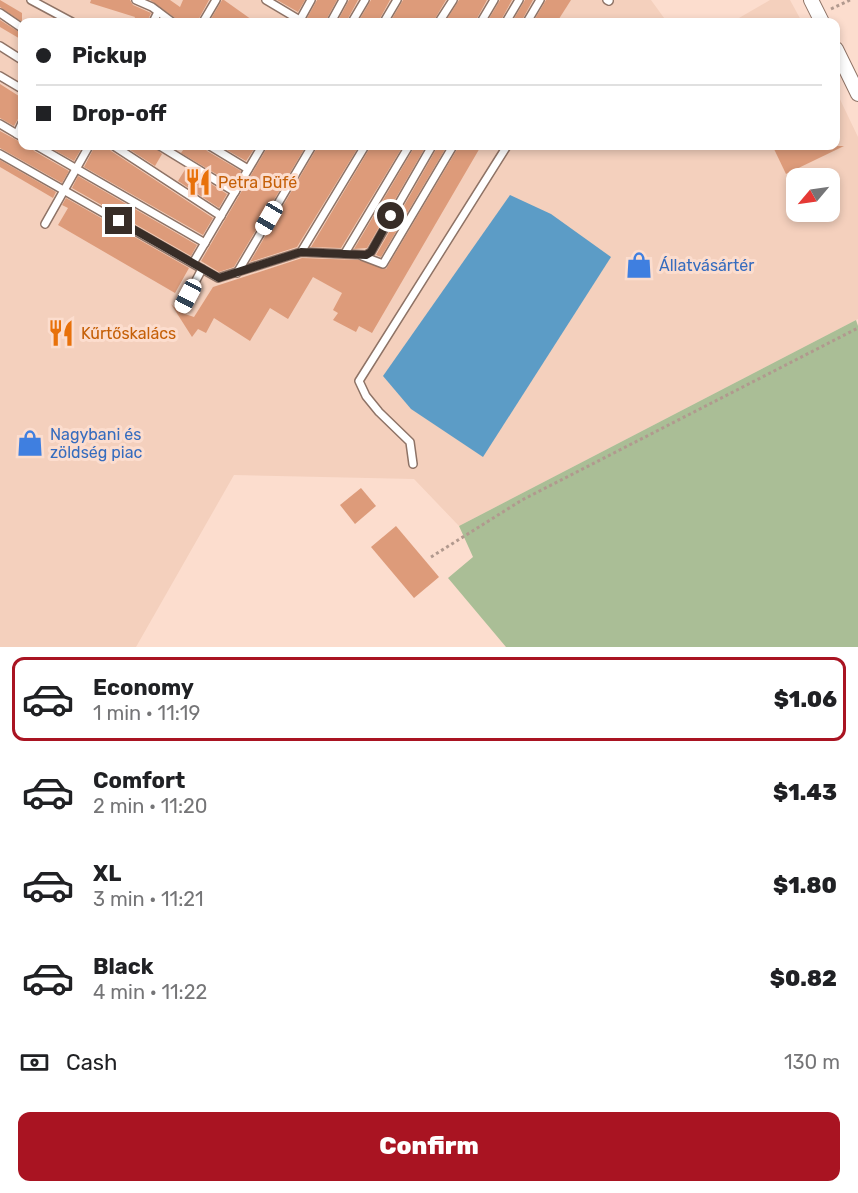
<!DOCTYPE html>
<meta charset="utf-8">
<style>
body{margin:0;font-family:Rubik,sans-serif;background:#f6f6f6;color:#202124;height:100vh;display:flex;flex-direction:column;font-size:22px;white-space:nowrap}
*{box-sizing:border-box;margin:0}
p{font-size:20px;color:#757577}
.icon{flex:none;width:33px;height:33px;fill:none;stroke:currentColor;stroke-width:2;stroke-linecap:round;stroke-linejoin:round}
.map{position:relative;height:647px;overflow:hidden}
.side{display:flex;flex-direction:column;background:#fff;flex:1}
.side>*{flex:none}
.top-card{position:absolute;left:18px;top:18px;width:822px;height:132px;border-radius:12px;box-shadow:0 3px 9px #0003;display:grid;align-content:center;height:132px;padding:0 18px;background:#fff}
.needle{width:39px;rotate:241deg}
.fabs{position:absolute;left:786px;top:168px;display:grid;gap:12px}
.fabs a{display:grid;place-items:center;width:54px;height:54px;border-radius:12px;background:#fff;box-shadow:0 3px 9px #0003;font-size:30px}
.end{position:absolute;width:27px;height:27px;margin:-14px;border:8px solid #382d27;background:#fff;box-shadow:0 0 0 3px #fff}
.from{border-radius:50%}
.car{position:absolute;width:18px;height:36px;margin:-18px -9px;border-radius:8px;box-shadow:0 0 4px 2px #0007;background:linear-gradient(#fff 24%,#345 0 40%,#fff 0 76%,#345 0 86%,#fff 0)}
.top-card b{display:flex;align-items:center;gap:21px;height:57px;font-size:22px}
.top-card b+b{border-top:2px solid #e0e0e0}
.top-card i{width:15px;height:15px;background:#202124}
ul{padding:10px 0 0;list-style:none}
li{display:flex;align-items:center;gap:18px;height:84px;margin:0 12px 9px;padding:0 6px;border:3px solid transparent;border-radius:12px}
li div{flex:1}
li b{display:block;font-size:22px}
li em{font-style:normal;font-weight:800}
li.current{border-color:#a91422}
li>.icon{width:54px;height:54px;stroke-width:1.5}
.pay{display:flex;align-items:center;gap:15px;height:66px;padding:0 18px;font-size:22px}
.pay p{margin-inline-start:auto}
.cta{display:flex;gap:12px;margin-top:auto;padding:12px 18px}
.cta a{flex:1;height:69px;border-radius:12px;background:#a91422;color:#fff;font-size:24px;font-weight:800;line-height:69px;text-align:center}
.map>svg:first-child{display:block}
</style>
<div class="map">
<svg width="858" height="647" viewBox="0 0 858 647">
<rect width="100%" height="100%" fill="#fcddce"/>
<!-- built -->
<g fill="#f4d0bd" fill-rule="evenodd">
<path d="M 0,0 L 651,0 L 667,22 L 22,22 L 22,146 L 836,146 L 836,91 L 858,137 L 858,319 L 459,526 L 414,479 L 234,475 L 136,647 L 0,647 ZM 796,178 L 830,178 L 830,212 L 796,212 Z"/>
<path d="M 770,0 L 790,0 L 802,22 L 732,22 Z"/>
</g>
<!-- green -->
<path fill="#aabe96" d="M 856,320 L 858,326 L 858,647 L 506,647 L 448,578 L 473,557 L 459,526 Z"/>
<!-- water -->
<path fill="#5c9cc6" d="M 510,195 L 551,214 L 611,257 L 483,457 L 411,409 L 383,376 Z"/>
<!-- building -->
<g fill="#dd9b7a">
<path d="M 0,0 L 22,13 L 22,22 L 0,7 Z"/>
<path d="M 91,0 L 130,0 L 133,5 L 151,13 L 147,22 L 133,22 L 135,17 L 90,3 Z"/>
<path d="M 150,0 L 170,0 L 180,7 L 183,0 L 209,0 L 197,22 L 178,22 L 175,18 Z"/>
<path d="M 222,0 L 224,0 L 255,22 L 209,22 Z"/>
<path d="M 277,0 L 305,0 L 298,12 Z"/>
<path d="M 317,0 L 337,0 L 325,22 L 312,22 L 307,18 Z"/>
<path d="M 349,0 L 358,0 L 346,22 L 337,22 Z"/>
<path d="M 371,0 L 390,0 L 378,22 L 358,22 Z"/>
<path d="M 403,0 L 446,0 L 433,22 L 390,22 Z"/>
<path d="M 459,0 L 487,0 L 475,22 L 445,22 Z"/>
<path d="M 500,0 L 512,0 L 500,22 L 487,22 Z"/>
<path d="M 525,0 L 533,0 L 521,22 L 512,22 Z"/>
<path d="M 546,0 L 571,0 L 557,22 L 533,22 Z"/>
<path d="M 0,20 L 22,34 L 22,40 L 0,27 Z"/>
<path d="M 0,84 L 22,98 L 22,117 L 18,119 L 14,126 L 0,118 Z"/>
<path d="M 0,131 L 22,143 L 22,146 L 31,146 L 34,151 L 69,171 L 62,183 L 0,148 Z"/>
<path d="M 47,146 L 83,146 L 74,161 Z"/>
<path d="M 95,146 L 108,146 L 111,151 L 213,218 L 203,235 L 84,167 Z"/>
<path d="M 124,146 L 154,146 L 162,154 L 155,166 Z"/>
<path d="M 186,146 L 204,146 L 207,151 L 241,171 L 233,184 L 181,153 Z"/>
<path d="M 220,146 L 256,146 L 246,161 Z"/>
<path d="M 268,146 L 306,146 L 234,267 L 219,272 L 201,261 Z"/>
<path d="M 318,146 L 359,146 L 297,247 L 250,262 Z"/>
<path d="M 371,146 L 403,146 L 341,248 L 311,247 Z"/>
<path d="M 415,146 L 426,146 L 367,248 L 354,249 Z"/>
<path d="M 438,146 L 447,146 L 381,257 L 376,255 Z"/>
<path d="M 459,146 L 481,146 L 372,333 L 359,326 L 356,332 L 333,320 L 338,313 L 333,310 L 342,293 L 313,277 L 288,319 L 270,308 L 250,341 L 214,318 L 206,333 L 198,329 L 192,337 L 171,304 L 179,312 L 194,317 L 213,287 L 302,258 L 359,260 L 386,269 Z"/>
<path d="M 781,146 L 844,146 L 786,174 L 774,149 Z"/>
<path d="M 0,160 L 56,192 L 53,198 L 0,167 Z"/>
<path d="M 186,168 L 227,194 L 219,208 L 178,181 Z"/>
<path d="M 78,176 L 197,245 L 191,256 L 72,188 Z"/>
<path d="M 66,198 L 189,268 L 175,293 L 58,225 L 68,208 L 62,205 Z"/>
<path d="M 361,488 L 376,506 L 355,524 L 340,505 Z"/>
<path d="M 396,526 L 439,577 L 414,598 L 371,547 Z"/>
</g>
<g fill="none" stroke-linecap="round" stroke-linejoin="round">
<defs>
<g id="service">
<path d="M 31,0 L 72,22"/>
<path d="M 136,0 L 152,7 L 172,22"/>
<path d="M 266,0 L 303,22"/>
<path d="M 607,0 L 609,1"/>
<path d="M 0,13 L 22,28"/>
<path d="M 300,20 L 311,0"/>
<path d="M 153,22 L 158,12"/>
<path d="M 203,22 L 216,0"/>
<path d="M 331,22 L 343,0"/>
<path d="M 352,22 L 365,0"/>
<path d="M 384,22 L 397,0"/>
<path d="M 439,22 L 453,0"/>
<path d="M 481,22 L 494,0"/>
<path d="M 506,22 L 519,0"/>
<path d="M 527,22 L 540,0"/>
<path d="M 0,46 L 22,60"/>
<path d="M 0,76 L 22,89"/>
<path d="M 0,124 L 22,137"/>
<path d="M 17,134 L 22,123"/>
<path d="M 37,146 L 205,243"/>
<path d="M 114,146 L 221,216"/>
<path d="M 160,146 L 235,192"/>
<path d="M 210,146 L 248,169"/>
<path d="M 0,154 L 218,278 L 301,252 L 366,255 L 371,252 L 432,146"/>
<path d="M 45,224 L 89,146"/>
<path d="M 301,252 L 365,146"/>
<path d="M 345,253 L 409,146"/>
<path d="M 362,256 L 383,264 L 453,146"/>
<path d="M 193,263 L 262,146"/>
<path d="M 237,273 L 312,146"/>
<path d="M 182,307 L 202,269"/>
<path d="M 413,464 L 410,442 L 379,412 L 366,396 L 359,381 L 507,146"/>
</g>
<g id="minor">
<path d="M 811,0 L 822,22"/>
<path d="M 836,49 L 858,94"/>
</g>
</defs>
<!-- service casing -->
<use href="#service" stroke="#8e7366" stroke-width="10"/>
<!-- minor casing -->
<use href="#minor" stroke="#8e7366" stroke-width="16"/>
<!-- path -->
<g stroke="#b1998e" stroke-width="3" stroke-dasharray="3 3" stroke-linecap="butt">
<path d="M 831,9 L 850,0"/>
<path d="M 431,557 L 522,500 L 858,328"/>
</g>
<!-- service -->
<use href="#service" stroke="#fff" stroke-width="7"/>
<!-- minor -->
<use href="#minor" stroke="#fff" stroke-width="14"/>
</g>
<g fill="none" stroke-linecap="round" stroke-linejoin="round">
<!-- route -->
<path stroke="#382d27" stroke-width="8" d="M 119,221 L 219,278 L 301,252 L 366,255 L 371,252 L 391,216"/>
</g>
<!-- icons -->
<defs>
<symbol id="restaurant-bare" viewBox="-9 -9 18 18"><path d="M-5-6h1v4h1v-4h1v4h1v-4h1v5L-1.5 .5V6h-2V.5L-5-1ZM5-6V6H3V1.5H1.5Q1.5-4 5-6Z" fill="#e8710a" stroke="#fcddce" stroke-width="2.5" paint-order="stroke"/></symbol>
<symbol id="shop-bare" viewBox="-9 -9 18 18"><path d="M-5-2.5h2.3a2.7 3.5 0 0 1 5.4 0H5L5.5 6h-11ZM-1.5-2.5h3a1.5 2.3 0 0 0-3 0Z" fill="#3f7fe0" stroke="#fcddce" stroke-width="2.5" paint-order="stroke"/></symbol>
</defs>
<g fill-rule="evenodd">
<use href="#restaurant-bare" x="179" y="163" width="38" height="38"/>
<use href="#shop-bare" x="620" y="246" width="38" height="38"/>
<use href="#restaurant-bare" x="42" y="314" width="38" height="38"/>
<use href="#shop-bare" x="11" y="424" width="38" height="38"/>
</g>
<g text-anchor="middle" stroke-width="6" stroke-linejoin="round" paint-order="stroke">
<!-- food labels -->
<g font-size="16" fill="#c56008" stroke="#fcddce" text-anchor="start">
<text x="218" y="188">Petra Büfé</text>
<text x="81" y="339">Kűrtőskalács</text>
</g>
<!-- shop labels -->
<g font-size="16" fill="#366cbe" stroke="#fcddce" text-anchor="start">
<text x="659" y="271">Állatvásártér</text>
<text x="50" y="440">Nagybani és<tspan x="50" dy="18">zöldség piac</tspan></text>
</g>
</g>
</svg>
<div class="fabs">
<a><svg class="needle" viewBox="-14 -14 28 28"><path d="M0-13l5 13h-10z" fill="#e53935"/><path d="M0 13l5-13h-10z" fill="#757577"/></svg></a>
</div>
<i class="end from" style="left:391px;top:216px"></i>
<i class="end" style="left:119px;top:221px"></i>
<i class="car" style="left:269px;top:218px;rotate:210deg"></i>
<i class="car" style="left:188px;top:296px;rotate:208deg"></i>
<div class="top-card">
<b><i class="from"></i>Pickup</b>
<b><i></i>Drop-off</b>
</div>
</div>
<section class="side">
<ul>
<li class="current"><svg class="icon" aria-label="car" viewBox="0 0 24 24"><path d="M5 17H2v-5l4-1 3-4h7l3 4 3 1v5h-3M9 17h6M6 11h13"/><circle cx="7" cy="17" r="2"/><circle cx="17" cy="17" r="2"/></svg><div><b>Economy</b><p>1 min · 11:19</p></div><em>$1.06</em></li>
<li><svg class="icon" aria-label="car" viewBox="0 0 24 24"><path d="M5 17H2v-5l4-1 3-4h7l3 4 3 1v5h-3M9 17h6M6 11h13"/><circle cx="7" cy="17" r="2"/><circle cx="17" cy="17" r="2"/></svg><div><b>Comfort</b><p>2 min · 11:20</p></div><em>$1.43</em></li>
<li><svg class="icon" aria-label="car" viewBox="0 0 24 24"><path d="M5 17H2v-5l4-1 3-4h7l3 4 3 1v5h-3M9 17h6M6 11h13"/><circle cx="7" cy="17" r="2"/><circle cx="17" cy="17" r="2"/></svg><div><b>XL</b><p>3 min · 11:21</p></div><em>$1.80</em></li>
<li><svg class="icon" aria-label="car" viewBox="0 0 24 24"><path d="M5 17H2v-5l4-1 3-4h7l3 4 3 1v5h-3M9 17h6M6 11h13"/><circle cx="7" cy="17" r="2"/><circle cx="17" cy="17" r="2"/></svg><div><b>Black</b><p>4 min · 11:22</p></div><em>$0.82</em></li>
</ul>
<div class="pay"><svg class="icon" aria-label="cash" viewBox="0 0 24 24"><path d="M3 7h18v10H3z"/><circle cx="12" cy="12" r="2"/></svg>Cash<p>130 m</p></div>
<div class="cta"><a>Confirm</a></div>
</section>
